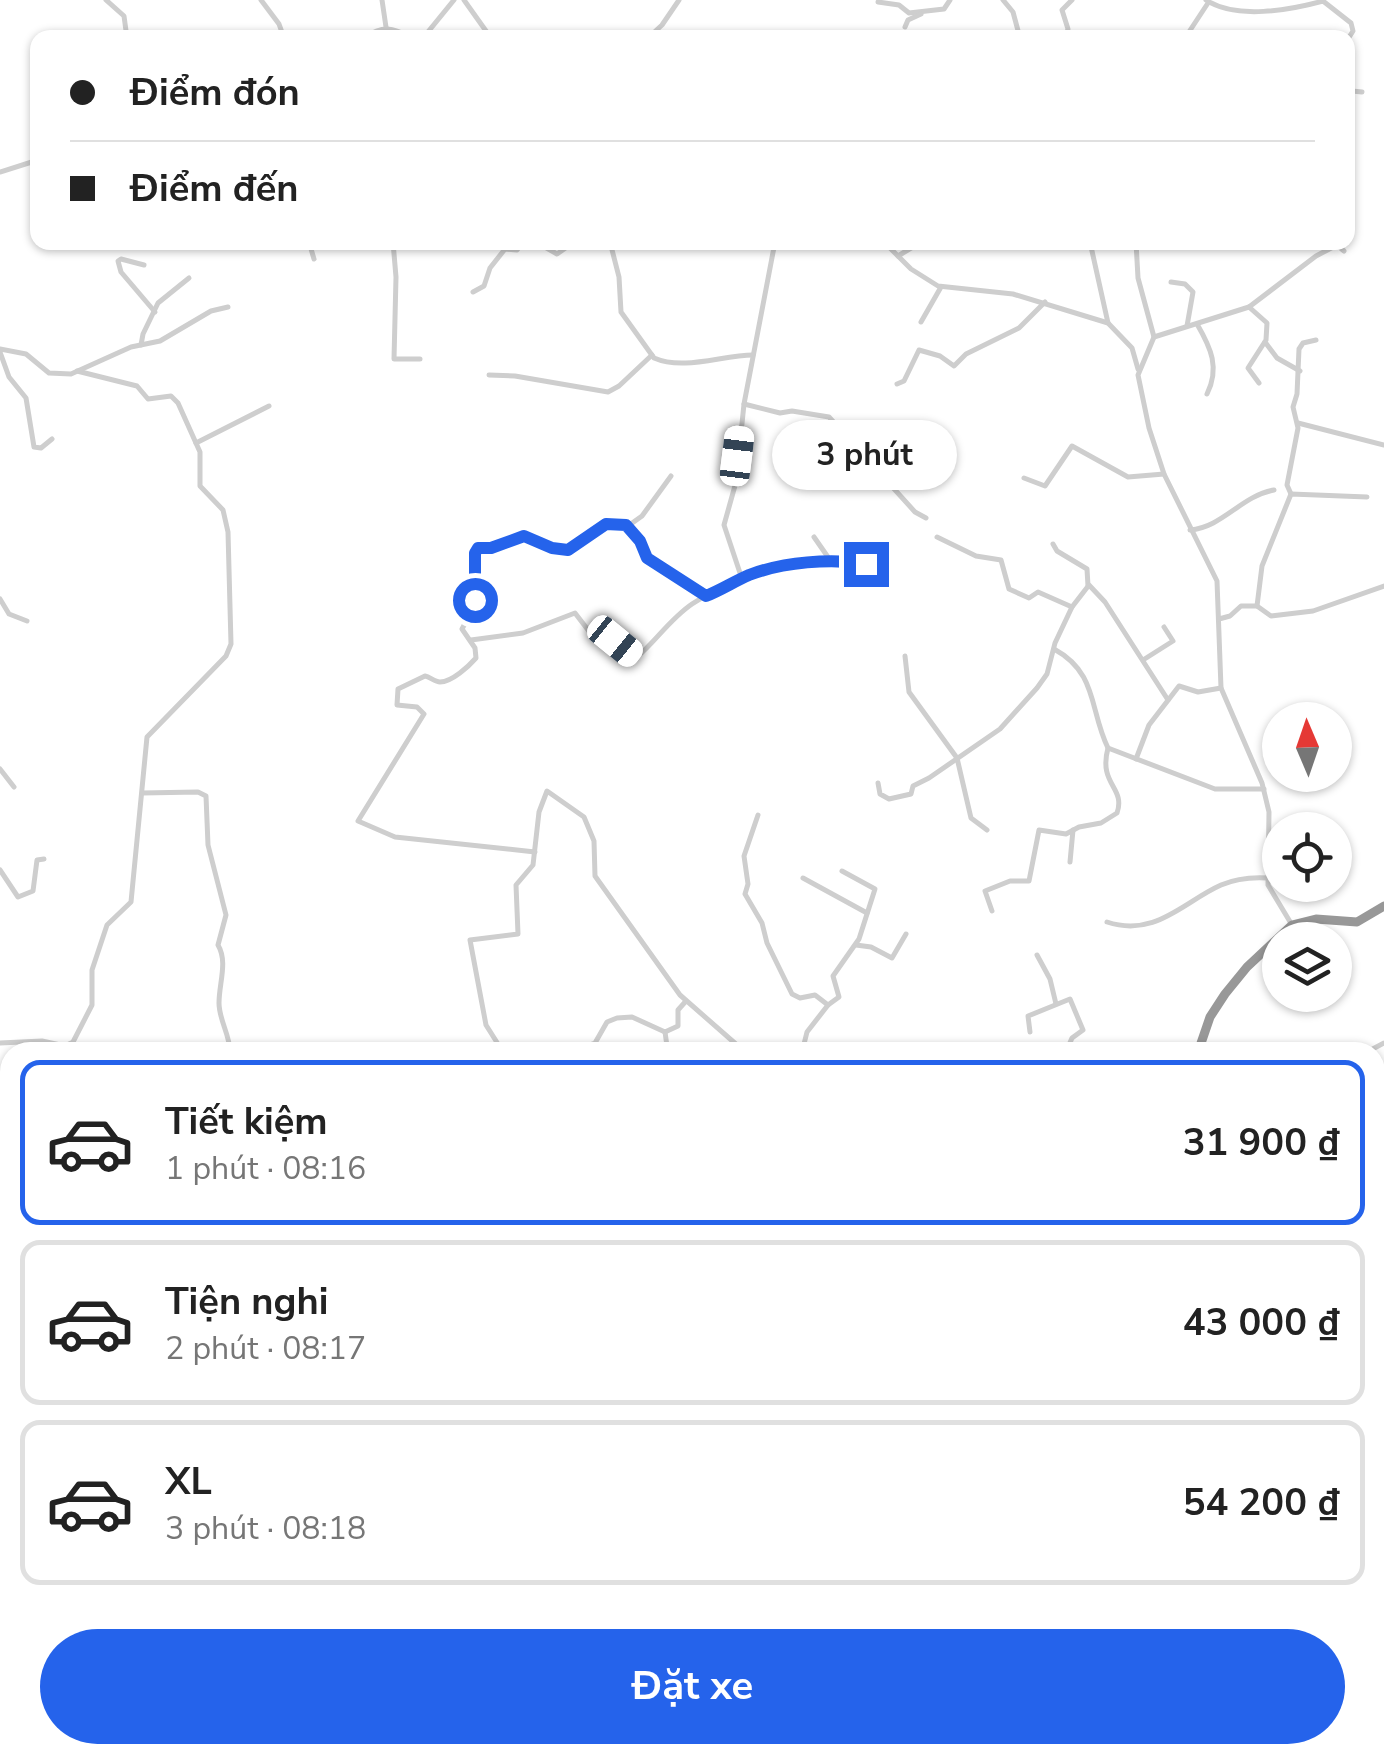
<!DOCTYPE html>
<html lang="vi">
<meta charset="utf-8">
<style>
body{margin:0;font-family:"Nunito Sans",sans-serif;background:#f2f2f2;color:#222;height:100vh;display:flex;flex-direction:column;font-size:38px;white-space:nowrap}
*{box-sizing:border-box;margin:0}
p{font-size:32px;color:#767676}
.icon{flex:none;width:55px;height:55px;fill:none;stroke:currentColor;stroke-width:2;stroke-linecap:round;stroke-linejoin:round}
.map{position:relative;flex:1;overflow:hidden}
.drawer{position:absolute;left:0px;top:1042px;width:1385px;height:722px;display:flex;flex-direction:column;background:#fff;border-radius:30px 30px 0 0;box-shadow:0 2px 8px #0004}
.drawer>*{flex:none}
.guide{position:absolute;left:30px;top:30px;width:1325px;height:220px;border-radius:20px;box-shadow:0 2px 8px #0004;display:grid;align-content:center;height:220px;padding:0 40px;background:#fff}
.needle{width:65px;rotate:358deg}
.tools{position:absolute;left:1262px;top:702px;display:grid;gap:20px}
.tools a{display:grid;place-items:center;width:90px;height:90px;border-radius:50%;background:#fff;box-shadow:0 2px 8px #0004;font-size:50px}
.end{position:absolute;width:45px;height:45px;margin:-22px;border:12px solid #2563eb;background:#fff;box-shadow:0 0 0 5px #fff}
.from{border-radius:50%}
.bubble{position:absolute;height:70px;border-radius:35px;background:#fff;box-shadow:0 2px 8px #0004;font-size:32px;font-weight:700;line-height:70px;text-align:center}
.car{position:absolute;width:30px;height:60px;margin:-30px -15px;border-radius:12px;box-shadow:0 0 8px 2px #0007;background:linear-gradient(#fff 24%,#345 0 40%,#fff 0 76%,#345 0 86%,#fff 0)}
.guide b{display:flex;align-items:center;gap:35px;height:95px;font-size:38px}
.guide b+b{border-top:2px solid #e0e0e0}
.guide i{width:25px;height:25px;background:#222}
ul{padding:18px 0 0;list-style:none}
li{display:flex;align-items:center;gap:30px;height:165px;margin:0 20px 15px;padding:0 20px;border:5px solid #e0e0e0;border-radius:20px}
li div{flex:1}
li b{display:block;font-size:38px}
li em{font-style:normal;font-weight:700}
li.selected{border-color:#2563eb}
li>.icon{width:90px;height:90px;stroke-width:1.5}
.cta{display:flex;gap:20px;margin-top:auto;padding:20px 40px}
.cta a{flex:1;height:115px;border-radius:60px;background:#2563eb;color:#fff;font-size:40px;font-weight:700;line-height:115px;text-align:center}
.map>svg:first-child{display:block}
</style>
<div class="map">
<svg width="1384" height="1764" viewBox="0 0 1384 1764">
<rect width="100%" height="100%" fill="#fff"/>
<!-- water -->
<g fill="#ccdfec">
<path d="M 1375,1541 L 1384,1548 L 1384,1620 L 1375,1611 Z"/>
<path d="M 915,1755 L 1006,1755 L 1019,1764 L 927,1764 Z"/>
</g>
<g fill="none" stroke-linecap="round" stroke-linejoin="round">
<!-- minor -->
<g stroke="#cecece" stroke-width="5">
<path d="M 106,0 L 124,16 L 127,38"/>
<path d="M 261,0 L 279,24 L 284,38"/>
<path d="M 382,0 L 386,27"/>
<path d="M 464,0 L 491,38"/>
<path d="M 1003,0 L 1013,12 L 1020,38"/>
<path d="M 1206,0 C 1236,20 1290,10 1323,1 L 1351,23 L 1353,31 L 1348,39"/>
<path d="M 878,2 L 899,5 L 909,13 L 944,9 L 950,0"/>
<path d="M 905,27 L 908,20 L 921,14"/>
<path d="M 364,38 C 383,25 392,27 412,38"/>
<path d="M 423,38 L 454,0"/>
<path d="M 648,38 L 662,25 L 679,0"/>
<path d="M 1065,38 L 1068,29 L 1062,10 L 1072,0"/>
<path d="M 1185,38 L 1208,3"/>
<path d="M 1348,83 L 1352,91 L 1362,92"/>
<path d="M 0,172 L 38,160"/>
<path d="M 309,242 L 314,259"/>
<path d="M 393,242 L 396,277 L 394,359 L 420,359"/>
<path d="M 536,242 L 557,254 L 574,242"/>
<path d="M 610,242 L 619,277 L 621,312 L 654,358 C 684,371 722,355 753,355"/>
<path d="M 884,242 L 911,269 L 938,286 L 1013,294 L 1108,323 L 1132,348 L 1138,369"/>
<path d="M 1090,242 L 1108,323"/>
<path d="M 1136,242 L 1138,278 L 1154,337 L 1138,375 L 1149,428 L 1164,474 L 1217,581 L 1221,688 L 1262,783 L 1269,812 L 1268,885 L 1292,925"/>
<path d="M 898,256 L 921,242"/>
<path d="M 144,265 L 121,259 L 118,261 L 121,272 L 155,312"/>
<path d="M 1171,282 L 1185,284 L 1193,292 L 1187,326"/>
<path d="M 473,292 L 484,286 L 490,268 L 505,249 L 517,250 L 523,242"/>
<path d="M 1249,307 L 1267,323 L 1266,340 L 1248,368 L 1259,383"/>
<path d="M 921,322 L 941,287"/>
<path d="M 1197,324 C 1211,348 1220,368 1207,394"/>
<path d="M 1154,337 L 1249,307 L 1316,256 L 1337,245 L 1344,251"/>
<path d="M 1265,342 L 1277,358 L 1300,371"/>
<path d="M 141,345 L 143,334 L 158,303 L 189,278"/>
<path d="M 0,349 L 26,354 L 49,373 L 71,374 L 131,347 L 160,341 L 211,311 L 228,307"/>
<path d="M 0,352 L 9,377 L 26,398 L 34,447 L 41,448 L 52,439"/>
<path d="M 489,375 L 515,376 L 608,392 L 619,386 L 652,355"/>
<path d="M 897,384 L 904,381 L 919,350 L 940,356 L 954,366 L 966,354 L 1019,328 L 1045,302"/>
<path d="M 744,404 L 780,413 L 792,411 L 829,417 L 915,512 L 926,518"/>
<path d="M 1298,423 L 1384,445"/>
<path d="M 196,443 L 269,406"/>
<path d="M 1024,478 L 1045,486 L 1072,446 L 1128,477 L 1164,474"/>
<path d="M 1291,494 L 1287,485 L 1298,428 L 1293,407 L 1297,394 L 1299,349 L 1303,343 L 1316,340"/>
<path d="M 628,526 L 642,516 L 671,476"/>
<path d="M 1190,530 C 1223,527 1241,496 1274,490"/>
<path d="M 814,537 L 830,560"/>
<path d="M 937,537 L 976,556 L 1001,560 L 1009,589 L 1029,598 L 1038,592 L 1072,607"/>
<path d="M 1053,544 L 1057,551 L 1087,569 L 1088,586"/>
<path d="M 742,579 L 724,525 L 736,482 L 744,404 L 775,242"/>
<path d="M 0,599 L 9,614 L 27,621"/>
<path d="M 1257,606 L 1262,566 L 1291,494 L 1367,497"/>
<path d="M 1219,619 L 1230,616 L 1241,606 L 1257,606 L 1271,616 L 1313,611 L 1384,586"/>
<path d="M 471,640 L 523,633 L 575,613 L 598,643 L 612,639 L 636,658 C 656,641 670,619 692,604 C 742,570 825,550 883,569"/>
<path d="M 1054,649 C 1098,673 1089,709 1108,748 L 1215,789 L 1264,789"/>
<path d="M 905,656 L 909,692 L 957,758 L 971,818 L 987,830"/>
<path d="M 1143,660 L 1173,641 L 1164,627"/>
<path d="M 1136,759 L 1149,725 L 1179,686 L 1198,692 L 1221,688"/>
<path d="M 0,769 L 14,787"/>
<path d="M 878,783 L 880,794 L 889,799 L 911,794 L 913,786 L 929,778 L 1000,729 L 1037,688 L 1047,674 L 1055,643 L 1072,607 L 1089,585 L 1105,602 L 1168,700"/>
<path d="M 142,793 L 198,792 L 206,796 L 208,845 L 226,915 L 218,945 C 228,962 219,983 219,1003 C 219,1020 230,1035 230,1052"/>
<path d="M 758,815 L 744,856 L 748,884 L 745,894 L 762,923 L 767,943 L 792,994 L 800,998 L 815,995 L 828,1005 L 807,1032 L 802,1052"/>
<path d="M 535,852 L 395,837 L 358,821 L 424,714 L 417,707 L 397,705 L 398,689 L 425,676 C 430,677 435,682 440,682 C 452,682 469,666 476,658 L 475,648 L 462,629 L 475,605 L 476,551 L 524,536 L 551,548 L 568,550 L 606,524 L 627,525 L 640,541 L 647,558 L 706,596"/>
<path d="M 1070,862 L 1073,830"/>
<path d="M 0,870 L 18,897 L 33,891 L 37,860 L 44,859"/>
<path d="M 803,878 L 867,913"/>
<path d="M 992,911 L 985,891 L 1010,881 L 1029,881 L 1039,830 L 1066,834 L 1079,827 L 1101,823 L 1117,813 C 1126,787 1098,785 1108,748"/>
<path d="M 1107,922 C 1155,938 1183,902 1221,885 C 1235,879 1253,877 1268,878"/>
<path d="M 856,945 L 871,947 L 892,958 L 906,934"/>
<path d="M 1037,955 L 1050,979 L 1056,1004"/>
<path d="M 828,1005 L 839,997 L 833,976 L 859,939 L 875,889 L 842,871"/>
<path d="M 1030,1032 L 1028,1016 L 1070,999 L 1083,1030 L 1072,1038 L 1066,1052"/>
<path d="M 0,1043 L 42,1041 L 65,1046 L 73,1042 L 92,1005 L 92,970 L 107,925 L 131,902 L 147,737 L 226,656 L 231,644 L 228,532 L 223,510 L 200,486 L 200,452 L 178,403 L 171,396 L 148,399 L 137,386 L 77,371"/>
<path d="M 503,1052 L 486,1025 L 470,940 L 518,934 L 516,885 L 533,865 L 539,812 L 547,791 L 584,817 L 594,841 L 595,876 L 680,995 L 745,1052"/>
<path d="M 570,1052 L 595,1043 L 607,1022 L 617,1018 L 632,1017 L 665,1032 L 678,1026 L 678,1010 L 686,1001"/>
<path d="M 663,1052 L 667,1046 L 665,1032"/>
<path d="M 905,1052 L 908,1046 L 933,1046 L 938,1052"/>
<path d="M 1367,1052 L 1384,1043"/>
<path d="M 0,1190 L 0,1205"/>
<path d="M 1375,1246 L 1384,1251"/>
<path d="M 0,1249 L 10,1253"/>
<path d="M 0,1366 L 10,1380"/>
<path d="M 0,1466 L 10,1464"/>
<path d="M 1375,1505 L 1384,1508"/>
<path d="M 72,1755 L 76,1764"/>
<path d="M 463,1755 L 472,1764"/>
<path d="M 838,1755 L 843,1764"/>
<path d="M 1075,1755 L 1087,1764"/>
<path d="M 1278,1755 L 1288,1764"/>
<path d="M 0,1763 L 10,1753"/>
<path d="M 390,1764 L 392,1755"/>
<path d="M 577,1764 L 586,1755"/>
<path d="M 1337,1764 L 1340,1755"/>
</g>
<!-- highway -->
<g stroke="#989898" stroke-width="9">
<path d="M 1198,1052 L 1210,1017 L 1225,994 L 1247,967 L 1292,925 L 1316,919 L 1357,922 L 1384,906"/>
<path d="M 0,1565 L 10,1567"/>
</g>
</g>
<g fill="none" stroke-linecap="round" stroke-linejoin="round">
<!-- route -->
<path stroke="#2563eb" stroke-width="12" d="M 475,600 L 475,553 L 478,548 L 491,548 L 524,536 L 552,548 L 568,550 L 606,524 L 626,525 L 640,541 L 647,558 L 706,596 C 721,590 735,581 749,575 C 783,562 831,558 866,564"/>
</g>
</svg>
<div class="tools">
<a><svg class="needle" viewBox="-14 -14 28 28"><path d="M0-13l5 13h-10z" fill="#e53935"/><path d="M0 13l5-13h-10z" fill="#767676"/></svg></a>
<a><svg class="icon" aria-label="locate" viewBox="0 0 24 24"><circle cx="12" cy="12" r="6"/><path d="M12 2v4M12 18v4M2 12h4M18 12h4"/></svg></a>
<a><svg class="icon" aria-label="layers" viewBox="0 0 24 24"><path d="M12 4l9 5-9 5-9-5zM3 14l9 5 9-5"/></svg></a>
</div>
<i class="end from" style="left:475px;top:600px"></i>
<i class="end" style="left:866px;top:564px"></i>
<div class="bubble" style="left:772px;top:420px;width:185px">3 phút</div>
<i class="car" style="left:737px;top:456px;rotate:7deg"></i>
<i class="car" style="left:615px;top:641px;rotate:129deg"></i>
<div class="guide">
<b><i class="from"></i>Điểm đón</b>
<b><i></i>Điểm đến</b>
</div>
<section class="drawer">
<ul>
<li class="selected"><svg class="icon" aria-label="car" viewBox="0 0 24 24"><path d="M5 17H2v-5l4-1 3-4h7l3 4 3 1v5h-3M9 17h6M6 11h13"/><circle cx="7" cy="17" r="2"/><circle cx="17" cy="17" r="2"/></svg><div><b>Tiết kiệm</b><p>1 phút · 08:16</p></div><em>31 900 ₫</em></li>
<li><svg class="icon" aria-label="car" viewBox="0 0 24 24"><path d="M5 17H2v-5l4-1 3-4h7l3 4 3 1v5h-3M9 17h6M6 11h13"/><circle cx="7" cy="17" r="2"/><circle cx="17" cy="17" r="2"/></svg><div><b>Tiện nghi</b><p>2 phút · 08:17</p></div><em>43 000 ₫</em></li>
<li><svg class="icon" aria-label="car" viewBox="0 0 24 24"><path d="M5 17H2v-5l4-1 3-4h7l3 4 3 1v5h-3M9 17h6M6 11h13"/><circle cx="7" cy="17" r="2"/><circle cx="17" cy="17" r="2"/></svg><div><b>XL</b><p>3 phút · 08:18</p></div><em>54 200 ₫</em></li>
</ul>
<div class="cta"><a>Đặt xe</a></div>
</section>
</div>
